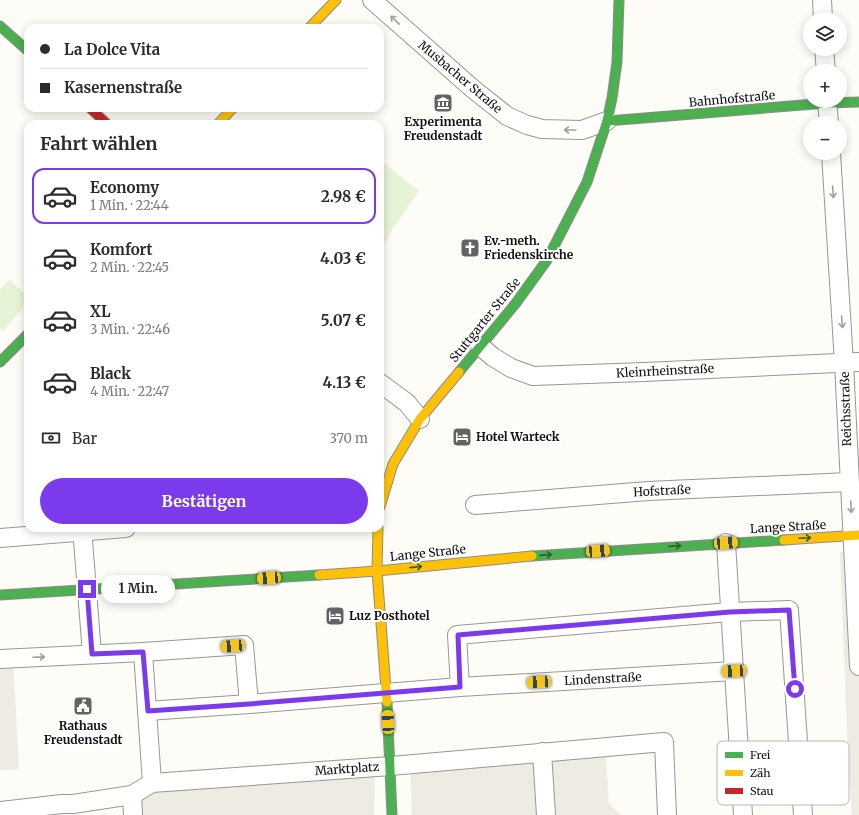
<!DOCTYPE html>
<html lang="de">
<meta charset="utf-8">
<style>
body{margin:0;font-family:Merriweather,serif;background:#f2f2f3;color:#2b2b33;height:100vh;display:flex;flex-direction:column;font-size:15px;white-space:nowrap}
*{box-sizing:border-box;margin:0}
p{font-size:13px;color:#7c7c81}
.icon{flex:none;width:22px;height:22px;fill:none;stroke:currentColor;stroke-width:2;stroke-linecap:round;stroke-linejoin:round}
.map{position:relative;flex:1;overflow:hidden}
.sheet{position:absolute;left:24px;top:120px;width:360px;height:412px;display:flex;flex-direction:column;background:#fff;border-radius:12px;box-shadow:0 2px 10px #0003}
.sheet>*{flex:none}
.guide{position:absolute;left:24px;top:24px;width:360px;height:88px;border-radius:12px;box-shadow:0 2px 10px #0003;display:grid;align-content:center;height:88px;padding:0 16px;background:#fff}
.controls{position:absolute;left:803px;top:12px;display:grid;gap:8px}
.controls a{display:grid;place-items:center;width:44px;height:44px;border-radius:50%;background:#fff;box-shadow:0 2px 10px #0003;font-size:20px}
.end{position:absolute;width:18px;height:18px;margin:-9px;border:5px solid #7c3aed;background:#fff;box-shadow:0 0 0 2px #fff}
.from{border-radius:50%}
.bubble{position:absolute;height:28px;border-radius:14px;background:#fff;box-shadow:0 2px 10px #0003;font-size:13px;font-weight:700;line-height:28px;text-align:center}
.car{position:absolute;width:12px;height:24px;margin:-12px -6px;border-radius:5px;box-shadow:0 0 3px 1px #0007;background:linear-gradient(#f5c518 24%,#345 0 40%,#f5c518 0 76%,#345 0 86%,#f5c518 0)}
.guide b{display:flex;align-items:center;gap:14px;height:38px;font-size:15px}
.guide b+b{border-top:1px solid #e1e1e2}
.guide i{width:10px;height:10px;background:#2b2b33}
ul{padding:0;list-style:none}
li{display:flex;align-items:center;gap:12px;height:56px;margin:0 8px 6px;padding:0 8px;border:2px solid transparent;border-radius:12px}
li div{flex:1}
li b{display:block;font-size:15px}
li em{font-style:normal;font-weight:700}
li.active{border-color:#7c3aed}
li>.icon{width:36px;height:36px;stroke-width:1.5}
h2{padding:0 16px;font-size:18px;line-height:48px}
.pay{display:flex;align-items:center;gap:10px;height:44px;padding:0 16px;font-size:15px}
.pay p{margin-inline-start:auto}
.cta{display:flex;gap:8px;margin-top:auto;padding:8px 16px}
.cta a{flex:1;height:46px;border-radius:24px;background:#7c3aed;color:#fff;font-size:16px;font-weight:700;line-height:46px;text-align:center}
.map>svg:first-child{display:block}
</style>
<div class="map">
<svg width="859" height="815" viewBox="0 0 859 815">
<rect width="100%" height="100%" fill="#fdfcf7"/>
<!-- green -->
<g fill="#e7f3d7">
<path d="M 380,160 L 419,191 L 391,231 L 380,252 Z"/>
<path d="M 9,280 L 28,296 L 28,302 L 3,331 L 0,328 L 0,290 Z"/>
</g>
<!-- plaza -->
<g fill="#edebe2">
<path d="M 859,551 L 859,815 L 852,815 L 848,756 L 840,552 Z"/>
<path d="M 13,658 L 19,769 L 0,770 L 0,659 Z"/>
<path d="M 605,744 L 609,804 L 621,815 L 412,815 L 410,757 Z"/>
<path d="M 375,767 L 374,815 L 125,815 L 142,787 L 142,776 Z"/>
</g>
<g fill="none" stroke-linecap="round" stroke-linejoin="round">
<defs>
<g id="street">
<path d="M 372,0 L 473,89 L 507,116 L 527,125 L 542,129 L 582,130 L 607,121"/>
<path d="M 822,0 L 823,19"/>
<path d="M 824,49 L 826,71"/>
<path d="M 827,101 L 829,123"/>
<path d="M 831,153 L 844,363 L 859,666"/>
<path d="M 480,346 L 493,357 L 511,368 L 533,376 L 644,372 L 859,362"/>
<path d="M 380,383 L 407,403 L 420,419"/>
<path d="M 475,505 L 648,491 L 849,482"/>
<path d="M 82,528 L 92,654"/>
<path d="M 0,538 L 126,528"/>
<path d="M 726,543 L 743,815"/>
<path d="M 143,652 L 152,783"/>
<path d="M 0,659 L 143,652 L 244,645 L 249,704"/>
<path d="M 460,687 L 457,635 L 730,612 L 789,610 L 803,815"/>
<path d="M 147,711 L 249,704 L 460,687 L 734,671"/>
<path d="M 542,752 L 546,815"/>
<path d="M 132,795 L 133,815"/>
<path d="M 0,811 L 62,804 L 73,804 L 132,795 L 152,783 L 391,766 L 664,742 L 667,815"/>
</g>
<g id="fast">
<path d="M 0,26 L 28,51"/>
<path d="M 607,121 L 827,103 L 859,102"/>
<path d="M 0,362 L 28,334"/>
<path d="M 459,372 L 516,303 L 547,260 L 587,182 L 607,121 L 612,98 L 617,62 L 619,0"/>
<path d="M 532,556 L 784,540"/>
<path d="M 0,595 L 319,575"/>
<path d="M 387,702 L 392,815"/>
</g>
<g id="slow">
<path d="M 309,28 L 336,0"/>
<path d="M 218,124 L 233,108"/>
<path d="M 380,507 L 393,464 L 420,419 L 459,372"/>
<path d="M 378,528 L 377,571 L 387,702"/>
<path d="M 784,540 L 859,535"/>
<path d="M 319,575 L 377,571 L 532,556"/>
</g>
<path id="jam" d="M 90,108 L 107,124"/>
</defs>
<!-- street casing -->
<use href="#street" stroke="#979795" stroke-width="20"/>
<!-- fast casing -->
<use href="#fast" stroke="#8e8d8b" stroke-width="11"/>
<!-- slow casing -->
<use href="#slow" stroke="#8e8d8b" stroke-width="11"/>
<!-- jam casing -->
<use href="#jam" stroke="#8e8d8b" stroke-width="11"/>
<!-- street -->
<use href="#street" stroke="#fffffe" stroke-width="18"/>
<!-- fast -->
<use href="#fast" stroke="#4caf50" stroke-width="9"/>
<!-- slow -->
<use href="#slow" stroke="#ffc107" stroke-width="9"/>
<!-- jam -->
<use href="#jam" stroke="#c62828" stroke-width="9"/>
</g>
<!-- one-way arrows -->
<defs><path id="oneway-shaft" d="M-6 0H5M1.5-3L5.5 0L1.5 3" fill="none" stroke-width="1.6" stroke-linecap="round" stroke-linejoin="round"/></defs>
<g stroke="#a0a09f">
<use href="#oneway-shaft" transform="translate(395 20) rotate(-137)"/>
<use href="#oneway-shaft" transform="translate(570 130) rotate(-180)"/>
<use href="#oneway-shaft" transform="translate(833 192) rotate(86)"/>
<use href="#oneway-shaft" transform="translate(842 322) rotate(86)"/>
<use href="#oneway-shaft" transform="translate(851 507) rotate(87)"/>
<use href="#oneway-shaft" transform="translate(39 657) rotate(-2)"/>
</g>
<g stroke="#2e6030">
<use href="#oneway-shaft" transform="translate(805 538) rotate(-3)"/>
<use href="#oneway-shaft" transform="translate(675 546) rotate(-4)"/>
<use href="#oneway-shaft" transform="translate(546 555) rotate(-4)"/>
<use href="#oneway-shaft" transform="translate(416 567) rotate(-6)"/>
</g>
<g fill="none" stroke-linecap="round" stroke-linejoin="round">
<!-- route -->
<path stroke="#7c3aed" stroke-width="5" d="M 87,589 L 92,654 L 143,652 L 148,711 L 249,704 L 460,687 L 458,635 L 730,612 L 789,610 L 795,689"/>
</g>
<!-- icons -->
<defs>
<symbol id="museum-square" viewBox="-11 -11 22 22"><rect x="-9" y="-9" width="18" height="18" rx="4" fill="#646362" stroke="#fff"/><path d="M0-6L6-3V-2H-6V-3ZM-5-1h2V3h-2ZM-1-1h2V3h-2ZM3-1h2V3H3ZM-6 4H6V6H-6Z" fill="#fff"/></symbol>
<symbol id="church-square" viewBox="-11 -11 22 22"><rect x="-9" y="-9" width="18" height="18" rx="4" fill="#646362" stroke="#fff"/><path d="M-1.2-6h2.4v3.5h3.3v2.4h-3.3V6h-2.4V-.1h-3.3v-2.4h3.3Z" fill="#fff"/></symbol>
<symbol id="hotel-square" viewBox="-11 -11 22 22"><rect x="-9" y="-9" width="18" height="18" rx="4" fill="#646362" stroke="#fff"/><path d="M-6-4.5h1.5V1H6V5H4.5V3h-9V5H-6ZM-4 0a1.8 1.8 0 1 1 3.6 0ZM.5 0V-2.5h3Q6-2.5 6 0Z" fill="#fff"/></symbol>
<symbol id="civic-square" viewBox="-11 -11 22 22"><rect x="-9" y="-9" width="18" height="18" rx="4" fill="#646362" stroke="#fff"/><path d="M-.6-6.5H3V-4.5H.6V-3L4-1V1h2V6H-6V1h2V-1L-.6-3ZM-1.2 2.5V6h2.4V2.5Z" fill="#fff"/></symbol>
</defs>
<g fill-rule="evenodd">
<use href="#museum-square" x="432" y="92" width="22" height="22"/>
<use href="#church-square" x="459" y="237" width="22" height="22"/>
<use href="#hotel-square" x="451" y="426" width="22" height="22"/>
<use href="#hotel-square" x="324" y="605" width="22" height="22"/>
<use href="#civic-square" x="72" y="695" width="22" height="22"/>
</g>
<g text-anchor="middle" stroke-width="4" stroke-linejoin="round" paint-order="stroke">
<!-- street labels -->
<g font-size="12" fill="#111" stroke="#fff">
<text transform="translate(460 77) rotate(40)" y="4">Musbacher Straße</text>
<text transform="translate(732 99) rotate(-5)" y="4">Bahnhofstraße</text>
<text transform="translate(485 320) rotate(-51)" y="4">Stuttgarter Straße</text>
<text transform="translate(665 371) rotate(-3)" y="4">Kleinrheinstraße</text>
<text transform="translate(846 409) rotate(-92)" y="4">Reichsstraße</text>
<text transform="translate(662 491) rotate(-3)" y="4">Hofstraße</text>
<text transform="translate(788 527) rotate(-3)" y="4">Lange Straße</text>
<text transform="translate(428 553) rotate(-6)" y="4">Lange Straße</text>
<text transform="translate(603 679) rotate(-3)" y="4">Lindenstraße</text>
<text transform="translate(347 769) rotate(-4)" y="4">Marktplatz</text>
</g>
<!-- poi labels -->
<g font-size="12" font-weight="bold" fill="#111" stroke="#fff" text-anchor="start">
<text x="443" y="126" text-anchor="middle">Experimenta<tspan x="443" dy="14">Freudenstadt</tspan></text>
<text x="484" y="245">Ev.-meth.<tspan x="484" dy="14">Friedenskirche</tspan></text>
<text x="476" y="441">Hotel Warteck</text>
<text x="349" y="620">Luz Posthotel</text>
<text x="83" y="730" text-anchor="middle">Rathaus<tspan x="83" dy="14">Freudenstadt</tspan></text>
</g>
</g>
<!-- legend -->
<rect x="717" y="741" width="132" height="64" rx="6" fill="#fff" stroke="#b8b8b8" stroke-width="1"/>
<rect x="725" y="752" width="18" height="6" fill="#4caf50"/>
<rect x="725" y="770" width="18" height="6" fill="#ffc107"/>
<rect x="725" y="788" width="18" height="6" fill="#c62828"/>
<g font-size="11" fill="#111">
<text x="750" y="759">Frei</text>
<text x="750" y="777">Zäh</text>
<text x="750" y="795">Stau</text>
</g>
</svg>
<div class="controls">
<a><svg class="icon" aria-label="layers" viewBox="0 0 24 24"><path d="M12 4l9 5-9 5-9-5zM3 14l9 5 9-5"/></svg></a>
<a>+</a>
<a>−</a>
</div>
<i class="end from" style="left:795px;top:689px"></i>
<i class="end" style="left:87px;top:589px"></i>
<div class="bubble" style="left:101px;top:575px;width:74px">1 Min.</div>
<i class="car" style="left:726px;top:543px;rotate:86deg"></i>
<i class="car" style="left:598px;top:551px;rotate:86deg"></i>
<i class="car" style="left:269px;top:578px;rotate:266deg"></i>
<i class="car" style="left:233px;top:646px;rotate:266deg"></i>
<i class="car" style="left:734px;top:671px;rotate:267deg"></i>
<i class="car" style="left:539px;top:682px;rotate:267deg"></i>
<i class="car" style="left:388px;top:722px;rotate:357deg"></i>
<div class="guide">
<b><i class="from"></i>La Dolce Vita</b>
<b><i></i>Kasernenstraße</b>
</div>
<section class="sheet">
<h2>Fahrt wählen</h2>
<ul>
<li class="active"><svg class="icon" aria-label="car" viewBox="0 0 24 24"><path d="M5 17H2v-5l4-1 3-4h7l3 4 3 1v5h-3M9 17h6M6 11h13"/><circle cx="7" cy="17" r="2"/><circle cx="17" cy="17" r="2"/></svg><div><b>Economy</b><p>1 Min. · 22:44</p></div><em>2.98 €</em></li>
<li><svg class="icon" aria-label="car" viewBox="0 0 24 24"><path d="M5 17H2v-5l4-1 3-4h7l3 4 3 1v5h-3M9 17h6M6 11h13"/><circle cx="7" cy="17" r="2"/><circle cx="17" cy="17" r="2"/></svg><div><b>Komfort</b><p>2 Min. · 22:45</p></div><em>4.03 €</em></li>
<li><svg class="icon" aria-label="car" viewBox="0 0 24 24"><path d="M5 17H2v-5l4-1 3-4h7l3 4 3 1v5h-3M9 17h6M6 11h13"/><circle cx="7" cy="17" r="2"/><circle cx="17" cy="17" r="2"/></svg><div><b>XL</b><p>3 Min. · 22:46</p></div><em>5.07 €</em></li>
<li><svg class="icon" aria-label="car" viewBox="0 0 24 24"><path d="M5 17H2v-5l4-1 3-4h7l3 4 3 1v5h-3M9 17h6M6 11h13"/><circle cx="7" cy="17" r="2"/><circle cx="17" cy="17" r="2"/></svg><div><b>Black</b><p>4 Min. · 22:47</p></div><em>4.13 €</em></li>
</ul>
<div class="pay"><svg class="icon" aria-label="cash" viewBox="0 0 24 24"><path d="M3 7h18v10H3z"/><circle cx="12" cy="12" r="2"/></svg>Bar<p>370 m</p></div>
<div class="cta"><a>Bestätigen</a></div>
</section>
</div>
